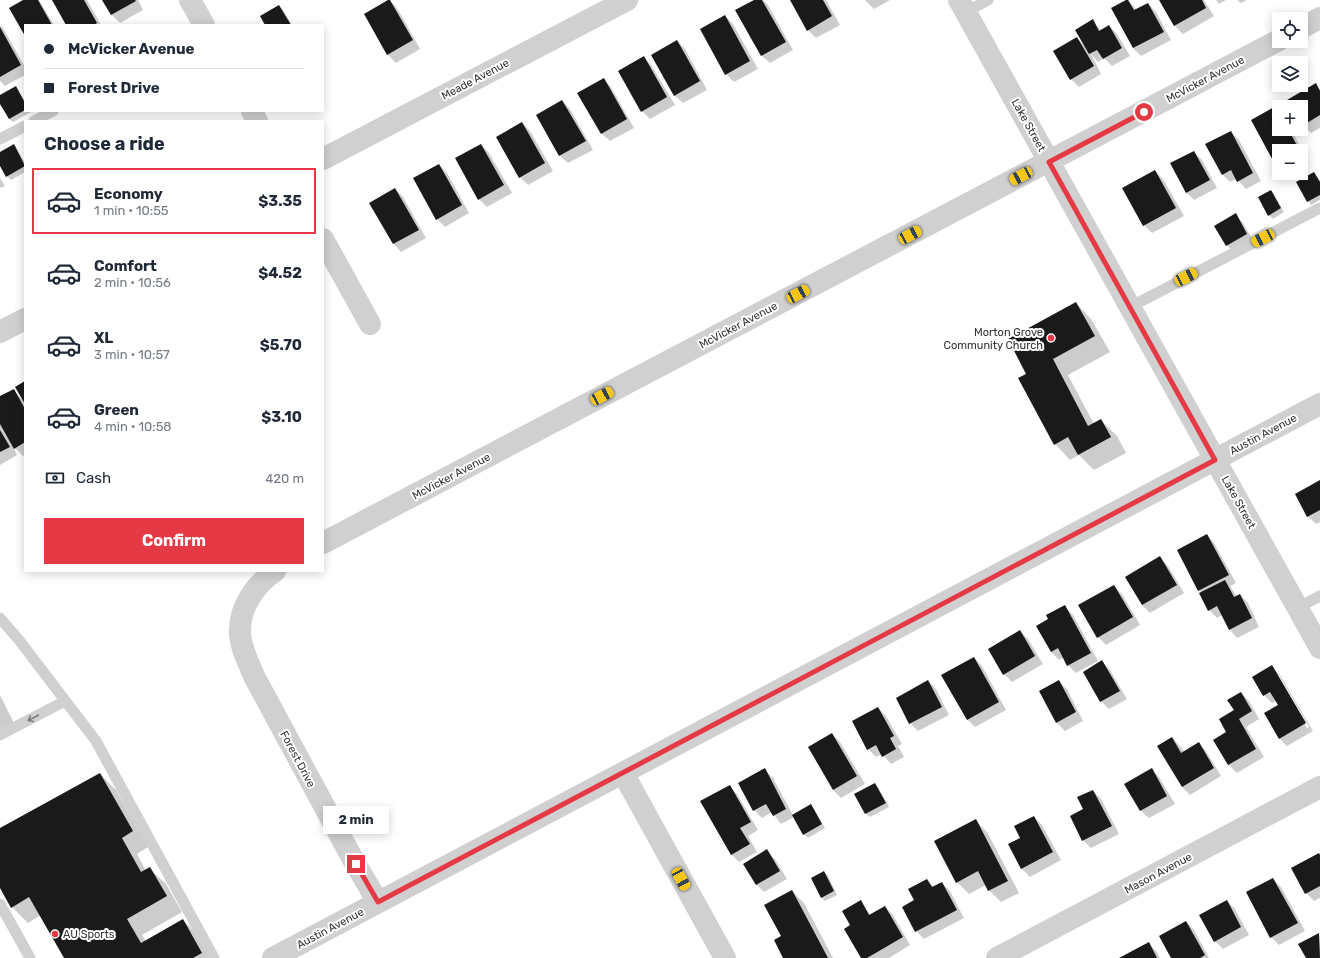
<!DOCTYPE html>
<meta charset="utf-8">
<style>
body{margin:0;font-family:Rubik,sans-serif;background:#f2f2f3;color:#1f2937;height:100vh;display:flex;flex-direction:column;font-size:15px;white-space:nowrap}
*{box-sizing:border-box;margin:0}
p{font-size:13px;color:#747a83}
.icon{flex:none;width:22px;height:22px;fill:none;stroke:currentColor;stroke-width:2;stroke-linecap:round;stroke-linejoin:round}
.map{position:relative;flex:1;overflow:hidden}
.side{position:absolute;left:24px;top:120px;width:300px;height:452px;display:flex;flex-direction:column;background:#fff;border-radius:0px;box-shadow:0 2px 10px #0003}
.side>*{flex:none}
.guide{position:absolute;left:24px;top:24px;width:300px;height:88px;border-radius:0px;box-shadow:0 2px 10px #0003;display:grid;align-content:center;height:88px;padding:0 20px;background:#fff}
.controls{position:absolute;left:1272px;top:12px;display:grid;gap:8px}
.controls a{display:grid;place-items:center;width:36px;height:36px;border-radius:0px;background:#fff;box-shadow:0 2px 10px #0003;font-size:20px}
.end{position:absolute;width:18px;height:18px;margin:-9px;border:5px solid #e63946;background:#fff;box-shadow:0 0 0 2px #fff}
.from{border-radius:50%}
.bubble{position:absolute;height:28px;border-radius:0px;background:#fff;box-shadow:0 2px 10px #0003;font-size:13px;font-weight:700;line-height:28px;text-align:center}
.car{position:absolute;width:12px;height:24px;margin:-12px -6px;border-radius:5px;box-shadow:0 0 3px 1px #0007;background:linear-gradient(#f5c518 24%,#345 0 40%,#f5c518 0 76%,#345 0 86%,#f5c518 0)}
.guide b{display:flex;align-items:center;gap:14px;height:38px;font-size:15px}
.guide b+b{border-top:1px solid #e0e1e3}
.guide i{width:10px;height:10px;background:#1f2937}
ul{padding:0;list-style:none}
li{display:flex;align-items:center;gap:12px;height:66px;margin:0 8px 6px;padding:0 12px;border:2px solid transparent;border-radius:0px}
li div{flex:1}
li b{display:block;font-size:15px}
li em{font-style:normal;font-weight:700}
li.selected{border-color:#e63946}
li>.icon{width:36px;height:36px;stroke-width:1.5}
h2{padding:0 20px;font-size:18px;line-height:48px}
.pay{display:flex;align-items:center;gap:10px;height:44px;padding:0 20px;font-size:15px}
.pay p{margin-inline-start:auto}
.action{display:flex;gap:8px;margin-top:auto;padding:8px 20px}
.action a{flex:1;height:46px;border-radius:0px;background:#e63946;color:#fff;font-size:16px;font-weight:700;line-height:46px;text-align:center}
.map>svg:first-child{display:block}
</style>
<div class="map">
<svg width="1320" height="958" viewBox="0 0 1320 958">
<rect width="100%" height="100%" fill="#fff"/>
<!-- shadow -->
<g fill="#0003" fill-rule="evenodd">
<path d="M 25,0 L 39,0 L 54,25 L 25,25 L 25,34 L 10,8 Z"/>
<path d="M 53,0 L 87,0 L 101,25 L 67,25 Z"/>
<path d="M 103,0 L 138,0 L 143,10 L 120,23 L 112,15 Z"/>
<path d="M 389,0 L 397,8 L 420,49 L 396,63 L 388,55 L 365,14 Z"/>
<path d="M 756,0 L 763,0 L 768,5 L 793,50 L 770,63 L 762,56 L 737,11 Z"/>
<path d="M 791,0 L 826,0 L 840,25 L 816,38 L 808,30 Z"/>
<path d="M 865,0 L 890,0 L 874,9 Z"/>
<path d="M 1128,0 L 1137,10 L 1148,4 L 1156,12 L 1171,40 L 1141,56 L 1133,48 L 1112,9 Z"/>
<path d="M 1160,0 L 1204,0 L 1214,16 L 1183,34 L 1175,26 Z"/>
<path d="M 1216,0 L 1226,0 L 1219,4 Z"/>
<path d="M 1237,0 L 1247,0 L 1241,3 Z"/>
<path d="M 279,6 L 283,10 L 292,25 L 266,25 Z"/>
<path d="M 725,16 L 733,24 L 758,69 L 734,82 L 726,74 Z"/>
<path d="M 1092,21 L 1102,31 L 1109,26 L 1117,34 L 1130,56 L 1112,66 L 1104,58 L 1098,62 L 1091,54 L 1101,74 L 1079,87 L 1071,79 L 1077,38 L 1084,45 Z"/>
<path d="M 0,25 L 3,28 L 25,67 L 25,75 L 5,86 L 0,81 Z"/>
<path d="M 677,41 L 685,49 L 707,90 L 683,103 L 675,96 L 652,55 Z"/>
<path d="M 643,57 L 651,65 L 675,105 L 650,119 L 642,111 Z"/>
<path d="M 603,79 L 611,87 L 634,128 L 610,141 L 602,134 Z"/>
<path d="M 1316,85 L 1320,89 L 1320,128 L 1311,133 L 1301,122 L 1301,107 L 1292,107 Z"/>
<path d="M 16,88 L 25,101 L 25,111 L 31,111 L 31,112 L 13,122 L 9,119 L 0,102 L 0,97 Z"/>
<path d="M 562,101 L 570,109 L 593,150 L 568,163 L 560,156 L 537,115 Z"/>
<path d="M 1275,107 L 1279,111 L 1279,129 L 1291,129 L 1309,163 L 1301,167 L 1301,151 L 1279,151 L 1279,169 L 1252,120 Z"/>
<path d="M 522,123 L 530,131 L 553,171 L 528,185 L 520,177 L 497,137 Z"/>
<path d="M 1231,132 L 1239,140 L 1261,181 L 1246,189 L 1237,179 L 1230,182 L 1222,174 Z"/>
<path d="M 14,145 L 17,149 L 25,163 L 25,172 L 11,180 L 7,176 L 0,164 L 0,153 Z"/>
<path d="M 481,145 L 489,153 L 512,193 L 487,207 L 479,199 Z"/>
<path d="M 1194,152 L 1202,160 L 1217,188 L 1194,200 L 1186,192 Z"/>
<path d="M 439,165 L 447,173 L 469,213 L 445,227 L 437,219 Z"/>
<path d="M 1155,171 L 1163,179 L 1184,216 L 1152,233 L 1144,225 Z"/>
<path d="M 1283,173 L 1291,173 L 1286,176 Z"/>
<path d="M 1314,173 L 1320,181 L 1320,200 L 1311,205 L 1308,201 Z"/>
<path d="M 0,178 L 5,186 L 0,188 Z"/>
<path d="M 395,189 L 403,197 L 426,238 L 401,252 L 394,244 L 371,203 Z"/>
<path d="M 1271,191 L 1274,195 L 1284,212 L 1273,219 L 1269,215 Z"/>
<path d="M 1235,215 L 1243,223 L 1254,242 L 1234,253 L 1227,245 Z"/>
<path d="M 1076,303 L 1091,319 L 1110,352 L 1068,375 L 1094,424 L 1101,420 L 1117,436 L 1126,453 L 1094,470 L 1079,455 L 1070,460 L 1055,444 L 1028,374 Z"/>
<path d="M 25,382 L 25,455 L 23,456 L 12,445 L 17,455 L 0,465 L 0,425 L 2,425 L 0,421 L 0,397 L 13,390 L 23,400 Z"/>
<path d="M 1320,481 L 1320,522 L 1316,524 L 1308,516 Z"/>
<path d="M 1207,535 L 1214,543 L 1236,583 L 1230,586 L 1237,597 L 1240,595 L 1248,603 L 1259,627 L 1237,638 L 1230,630 L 1222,615 L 1217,618 L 1209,610 L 1202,593 L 1199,590 L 1178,551 Z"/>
<path d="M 1160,558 L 1168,566 L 1184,593 L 1150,613 L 1142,605 Z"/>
<path d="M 1114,586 L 1122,594 L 1140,625 L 1106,645 L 1098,637 Z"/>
<path d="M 1065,607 L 1073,615 L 1098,661 L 1076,673 L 1068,665 L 1064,657 L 1059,660 L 1051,652 L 1050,620 Z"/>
<path d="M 1020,631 L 1028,639 L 1043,664 L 1012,682 L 1004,674 Z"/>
<path d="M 974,658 L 982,666 L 1006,710 L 975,727 L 967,719 Z"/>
<path d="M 1102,662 L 1110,670 L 1127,699 L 1109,709 L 1101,701 L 1084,672 Z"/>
<path d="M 1272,667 L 1280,675 L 1313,731 L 1287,746 L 1279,738 L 1279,706 L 1276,701 L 1272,703 L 1264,695 ZM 1276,675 L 1279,675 L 1309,727 L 1307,728 Z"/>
<path d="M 928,681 L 936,689 L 949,715 L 918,731 L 910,723 L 897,698 Z"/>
<path d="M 1059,682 L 1067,689 L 1083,721 L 1065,731 L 1057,723 L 1040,692 Z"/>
<path d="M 1241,693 L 1249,701 L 1259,719 L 1246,727 L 1264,757 L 1237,773 L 1229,765 L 1215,740 L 1228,732 Z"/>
<path d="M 0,695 L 14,723 L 0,730 Z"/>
<path d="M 878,708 L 886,716 L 902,744 L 898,746 L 904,757 L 891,764 L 882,754 L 876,757 L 868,749 Z"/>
<path d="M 832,734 L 840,742 L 865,784 L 841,798 L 833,790 Z"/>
<path d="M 1172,738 L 1180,746 L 1184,752 L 1198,743 L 1206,751 L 1221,776 L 1190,795 L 1182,787 Z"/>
<path d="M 1151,769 L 1159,777 L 1175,804 L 1149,818 L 1141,811 L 1126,784 Z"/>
<path d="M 765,770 L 773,778 L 793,815 L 810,805 L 814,809 L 825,828 L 808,838 L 804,834 L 794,817 L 781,824 L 772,812 L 762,818 L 754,810 Z"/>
<path d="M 100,774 L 116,790 L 148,847 L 137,854 L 146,871 L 150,869 L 166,884 L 182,912 L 142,935 L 146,941 L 183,920 L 199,936 L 211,958 L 65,958 L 41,915 L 28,923 L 12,907 L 0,886 L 0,830 Z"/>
<path d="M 875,784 L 878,787 L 889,807 L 870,817 L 866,814 L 855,794 Z"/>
<path d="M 729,786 L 737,794 L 758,830 L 748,836 L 757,852 L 739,862 L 731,854 Z"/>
<path d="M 1093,791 L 1101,799 L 1119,834 L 1091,848 L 1083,840 L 1071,816 L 1085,809 Z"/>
<path d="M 1034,817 L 1042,825 L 1061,860 L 1030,877 L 1022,869 L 1010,845 L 1022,839 Z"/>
<path d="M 975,820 L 987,832 L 1019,893 L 1001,902 L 989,890 L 986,885 L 969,894 L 957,882 Z"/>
<path d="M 767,851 L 775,859 L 787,879 L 764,892 L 756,884 Z"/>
<path d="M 1320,856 L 1320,898 L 1314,901 L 1306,893 Z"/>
<path d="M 824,872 L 828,876 L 837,895 L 825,901 L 821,897 Z"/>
<path d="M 1273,879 L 1281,887 L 1305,931 L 1279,945 L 1271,937 Z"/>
<path d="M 927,880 L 934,887 L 942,883 L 950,891 L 964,918 L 924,939 L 916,931 L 903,908 L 915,901 Z"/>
<path d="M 792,891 L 804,903 L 833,958 L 784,958 L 782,937 Z"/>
<path d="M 1227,901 L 1235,909 L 1249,935 L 1223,949 L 1215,941 Z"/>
<path d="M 860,902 L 871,915 L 885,907 L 893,915 L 910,945 L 889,958 L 862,958 L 851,926 Z"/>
<path d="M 1186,922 L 1194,930 L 1209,958 L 1172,958 Z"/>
<path d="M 1319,934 L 1320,958 L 1307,958 L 1300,944 Z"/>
<path d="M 1149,944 L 1157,952 L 1160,958 L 1121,958 Z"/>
</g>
<!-- building -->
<g fill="#1a1a1a">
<path d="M 23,0 L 38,0 L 52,25 L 25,25 L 25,36 L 9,8 Z"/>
<path d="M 52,0 L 84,0 L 97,23 L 94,25 L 66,25 Z"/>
<path d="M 102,0 L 135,0 L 136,1 L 111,15 Z"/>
<path d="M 388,0 L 390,0 L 413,40 L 387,55 L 364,14 Z"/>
<path d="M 754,0 L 762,0 L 786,42 L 761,56 L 735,10 Z"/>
<path d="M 790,0 L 823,0 L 832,16 L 807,31 Z"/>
<path d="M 1126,0 L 1128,0 L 1134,10 L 1148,3 L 1164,32 L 1133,48 L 1111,8 Z"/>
<path d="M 1159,0 L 1202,0 L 1206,8 L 1174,26 Z"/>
<path d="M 279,5 L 291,25 L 265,25 L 260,16 Z"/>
<path d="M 725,15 L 750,61 L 725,75 L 700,29 Z"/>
<path d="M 1093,19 L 1099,31 L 1109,25 L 1122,48 L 1103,59 L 1097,50 L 1089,54 L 1075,30 Z"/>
<path d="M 0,27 L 21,65 L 0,77 Z"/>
<path d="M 1077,37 L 1094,66 L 1070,80 L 1053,51 Z"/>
<path d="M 677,40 L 700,81 L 674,96 L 651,55 Z"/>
<path d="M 644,56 L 667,97 L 641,112 L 618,71 Z"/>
<path d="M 604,78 L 627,119 L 601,134 L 577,93 Z"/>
<path d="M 1316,83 L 1320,91 L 1320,115 L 1302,126 L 1301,107 L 1291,107 L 1287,100 Z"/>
<path d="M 16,86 L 25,103 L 25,110 L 9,119 L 0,104 L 0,95 Z"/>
<path d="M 562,100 L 586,141 L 559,156 L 536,115 Z"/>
<path d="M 1276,106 L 1279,112 L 1279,129 L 1288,129 L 1300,151 L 1279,151 L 1279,167 L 1277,168 L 1251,120 Z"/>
<path d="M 522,122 L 545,163 L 519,178 L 496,137 Z"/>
<path d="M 1231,131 L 1253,173 L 1237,182 L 1231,170 L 1222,175 L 1205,144 Z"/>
<path d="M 14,144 L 25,166 L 6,177 L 0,166 L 0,152 Z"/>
<path d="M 481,144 L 504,185 L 478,200 L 455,158 Z"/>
<path d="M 1194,151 L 1210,180 L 1186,193 L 1170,163 Z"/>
<path d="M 439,164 L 462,205 L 436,220 L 413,178 Z"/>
<path d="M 1155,170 L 1176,208 L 1143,226 L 1122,188 Z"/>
<path d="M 1314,172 L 1320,182 L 1320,195 L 1307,202 L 1296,182 Z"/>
<path d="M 395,188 L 419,230 L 393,244 L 369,203 Z"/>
<path d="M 1271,190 L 1281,208 L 1268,216 L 1258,197 Z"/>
<path d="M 1236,213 L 1247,234 L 1226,246 L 1214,226 Z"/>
<path d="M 1076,302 L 1095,336 L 1053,359 L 1088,426 L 1101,419 L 1111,437 L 1078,455 L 1068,437 L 1054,445 L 1018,378 L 1026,374 L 1008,339 Z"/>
<path d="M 25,381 L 25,404 L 15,387 Z"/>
<path d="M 14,389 L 25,409 L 25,442 L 14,449 L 0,424 L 0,396 Z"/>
<path d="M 0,430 L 10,447 L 0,452 Z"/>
<path d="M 1320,480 L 1320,510 L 1307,517 L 1295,494 Z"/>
<path d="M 1207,534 L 1229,575 L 1198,591 L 1177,550 Z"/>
<path d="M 1160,556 L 1177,585 L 1142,605 L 1125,577 Z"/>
<path d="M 1225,580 L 1234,597 L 1240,594 L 1252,618 L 1229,630 L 1217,606 L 1208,611 L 1199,593 Z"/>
<path d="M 1114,585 L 1133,617 L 1097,638 L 1078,605 Z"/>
<path d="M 1065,605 L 1091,653 L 1067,666 L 1058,648 L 1051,652 L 1036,626 L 1048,619 L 1046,615 Z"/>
<path d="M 1020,630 L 1035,656 L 1003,675 L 988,649 Z"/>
<path d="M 974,657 L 999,702 L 967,720 L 941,675 Z"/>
<path d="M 1102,660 L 1120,691 L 1100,702 L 1083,672 Z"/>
<path d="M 1272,665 L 1306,723 L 1279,739 L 1264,713 L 1278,705 L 1270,692 L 1263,696 L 1252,677 Z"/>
<path d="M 928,680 L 942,707 L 909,724 L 896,698 Z"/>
<path d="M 1059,680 L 1076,712 L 1056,723 L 1039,691 Z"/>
<path d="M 1241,692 L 1252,711 L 1239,719 L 1256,749 L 1228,765 L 1213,740 L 1226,732 L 1219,719 L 1234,710 L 1227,700 Z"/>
<path d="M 878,707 L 894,736 L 890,738 L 896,749 L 882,757 L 876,745 L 867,750 L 852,721 Z"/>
<path d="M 832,733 L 857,776 L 833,790 L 808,747 Z"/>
<path d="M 1172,737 L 1181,753 L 1199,742 L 1214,768 L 1182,787 L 1157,746 Z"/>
<path d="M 765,768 L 786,809 L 773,816 L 766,804 L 753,811 L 738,783 Z"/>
<path d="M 1152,768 L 1167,796 L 1140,811 L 1124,784 Z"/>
<path d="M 100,773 L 133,831 L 122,838 L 141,872 L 150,867 L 167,896 L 127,919 L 141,943 L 183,919 L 202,953 L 193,958 L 64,958 L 29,897 L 11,908 L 0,888 L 0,828 Z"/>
<path d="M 875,783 L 886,803 L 865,814 L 854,794 Z"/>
<path d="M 730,785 L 751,822 L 740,828 L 750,844 L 731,855 L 700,801 Z"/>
<path d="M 1093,790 L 1112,826 L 1082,841 L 1070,816 L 1083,809 L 1077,797 Z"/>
<path d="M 811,804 L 822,824 L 803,835 L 792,815 Z"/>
<path d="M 1034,816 L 1053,852 L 1021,869 L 1008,844 L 1020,838 L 1014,826 Z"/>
<path d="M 976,819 L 1008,881 L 988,891 L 978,871 L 956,883 L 934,841 Z"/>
<path d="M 767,849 L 780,871 L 756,885 L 743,864 Z"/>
<path d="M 1319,853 L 1320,855 L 1320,886 L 1305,894 L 1291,868 Z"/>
<path d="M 824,871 L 834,891 L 821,898 L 811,878 Z"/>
<path d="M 1273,878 L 1298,923 L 1270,938 L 1246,892 Z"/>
<path d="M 927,879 L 932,887 L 942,882 L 957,910 L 915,932 L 902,907 L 914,900 L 908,889 Z"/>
<path d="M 792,890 L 828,958 L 783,958 L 774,940 L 781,936 L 764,905 Z"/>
<path d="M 861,900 L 869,915 L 885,906 L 903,937 L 867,958 L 861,958 L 844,929 L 850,925 L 842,911 Z"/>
<path d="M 1227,900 L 1241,927 L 1214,942 L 1199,915 Z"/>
<path d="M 1186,921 L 1205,955 L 1200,958 L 1171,958 L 1159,936 Z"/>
<path d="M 1319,933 L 1320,958 L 1306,958 L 1298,944 Z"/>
<path d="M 1149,942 L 1157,958 L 1119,958 Z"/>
</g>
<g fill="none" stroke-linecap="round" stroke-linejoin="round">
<!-- service -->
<g stroke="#d0d0d0" stroke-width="11">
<path d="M 966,12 L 988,0"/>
<path d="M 34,121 L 53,111"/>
<path d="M 0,139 L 25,126"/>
<path d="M 1130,307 L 1320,208"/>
<path d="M 1297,608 L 1320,596"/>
<path d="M 0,618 L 19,640 L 96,741 L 214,958"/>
<path d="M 0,735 L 65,701"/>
<path d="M 0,904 L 30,958"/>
</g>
<!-- minor -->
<g stroke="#d0d0d0" stroke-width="22">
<path d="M 190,0 L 204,25"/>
<path d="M 959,0 L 1320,648"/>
<path d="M 1301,28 L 1320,18"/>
<path d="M 252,111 L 257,121"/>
<path d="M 323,159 L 627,0"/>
<path d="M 323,239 L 370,324"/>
<path d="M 0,332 L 25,319"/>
<path d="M 323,543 L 1279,40"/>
<path d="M 275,571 C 256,584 240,606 240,630 C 239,645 249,664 255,678 L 356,865 L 378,902"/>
<path d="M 623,773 L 725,958"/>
<path d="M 997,958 L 1320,787"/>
</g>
<!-- tertiary -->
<path stroke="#d0d0d0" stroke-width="22" d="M 273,958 L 1320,404"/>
</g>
<!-- one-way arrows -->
<defs><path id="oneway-shaft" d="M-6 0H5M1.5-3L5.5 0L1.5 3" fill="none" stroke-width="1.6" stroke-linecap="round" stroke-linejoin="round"/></defs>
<use stroke="#7a7a7a" href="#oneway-shaft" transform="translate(33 718) rotate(152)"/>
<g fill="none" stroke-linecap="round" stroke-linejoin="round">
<!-- route -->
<path stroke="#e63946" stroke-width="5" d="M 356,864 L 378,902 L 1215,460 L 1049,162 L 1144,112"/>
</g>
<!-- markers -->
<g fill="#e63946" stroke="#fff" stroke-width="1.5">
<circle cx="1051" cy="338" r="4"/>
<circle cx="55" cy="934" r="4"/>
</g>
<g text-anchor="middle" stroke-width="4" stroke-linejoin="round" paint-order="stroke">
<!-- street labels -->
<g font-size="11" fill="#333" stroke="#fff">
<text transform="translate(475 79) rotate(-28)" y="4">Meade Avenue</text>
<text transform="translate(1205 79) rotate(-28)" y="4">McVicker Avenue</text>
<text transform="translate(1029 125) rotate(61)" y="4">Lake Street</text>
<text transform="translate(738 325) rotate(-28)" y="4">McVicker Avenue</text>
<text transform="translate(1263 434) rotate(-28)" y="4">Austin Avenue</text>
<text transform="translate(451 476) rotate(-28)" y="4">McVicker Avenue</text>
<text transform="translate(1239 502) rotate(61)" y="4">Lake Street</text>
<text transform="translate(298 759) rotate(62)" y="4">Forest Drive</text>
<text transform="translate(1158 873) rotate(-28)" y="4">Mason Avenue</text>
<text transform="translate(330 928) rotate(-28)" y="4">Austin Avenue</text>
</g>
<!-- poi labels -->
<g font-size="11" fill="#333" stroke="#fff" text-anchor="end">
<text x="1043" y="336">Morton Grove<tspan x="1043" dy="13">Community Church</tspan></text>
<text x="63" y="938" text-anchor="start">AU Sports</text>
</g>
</g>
</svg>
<div class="controls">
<a><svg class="icon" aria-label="locate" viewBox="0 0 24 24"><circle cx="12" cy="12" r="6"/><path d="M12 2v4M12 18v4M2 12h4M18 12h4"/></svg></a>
<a><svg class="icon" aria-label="layers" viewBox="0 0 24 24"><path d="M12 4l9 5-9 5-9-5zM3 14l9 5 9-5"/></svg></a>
<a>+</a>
<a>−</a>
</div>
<i class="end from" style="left:1144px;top:112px"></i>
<i class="end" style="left:356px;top:864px"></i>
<div class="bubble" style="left:323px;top:806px;width:66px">2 min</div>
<i class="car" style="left:1021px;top:176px;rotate:242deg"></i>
<i class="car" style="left:910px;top:235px;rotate:62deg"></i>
<i class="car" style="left:1263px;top:238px;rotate:243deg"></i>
<i class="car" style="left:1186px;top:277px;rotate:63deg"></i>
<i class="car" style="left:798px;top:294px;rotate:62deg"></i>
<i class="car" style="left:602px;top:396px;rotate:62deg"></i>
<i class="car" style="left:681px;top:879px;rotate:151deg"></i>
<div class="guide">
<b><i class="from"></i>McVicker Avenue</b>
<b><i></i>Forest Drive</b>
</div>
<section class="side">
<h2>Choose a ride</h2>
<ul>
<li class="selected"><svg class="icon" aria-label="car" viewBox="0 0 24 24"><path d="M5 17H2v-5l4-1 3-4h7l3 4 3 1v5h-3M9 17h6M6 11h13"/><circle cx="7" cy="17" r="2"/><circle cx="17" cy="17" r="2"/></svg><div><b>Economy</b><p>1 min · 10:55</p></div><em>$3.35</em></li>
<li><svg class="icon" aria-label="car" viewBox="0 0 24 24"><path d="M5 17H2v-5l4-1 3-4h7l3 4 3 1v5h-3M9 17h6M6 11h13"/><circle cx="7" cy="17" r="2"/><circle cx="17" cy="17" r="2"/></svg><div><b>Comfort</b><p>2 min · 10:56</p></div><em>$4.52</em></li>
<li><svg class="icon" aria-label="car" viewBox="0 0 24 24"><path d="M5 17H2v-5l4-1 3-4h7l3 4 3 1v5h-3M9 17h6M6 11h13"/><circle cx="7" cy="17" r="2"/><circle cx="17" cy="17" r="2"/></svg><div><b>XL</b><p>3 min · 10:57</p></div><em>$5.70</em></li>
<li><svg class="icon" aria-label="car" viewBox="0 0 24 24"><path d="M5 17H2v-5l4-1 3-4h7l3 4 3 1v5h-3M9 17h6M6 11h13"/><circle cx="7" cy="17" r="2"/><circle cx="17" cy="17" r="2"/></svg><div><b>Green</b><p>4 min · 10:58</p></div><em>$3.10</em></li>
</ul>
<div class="pay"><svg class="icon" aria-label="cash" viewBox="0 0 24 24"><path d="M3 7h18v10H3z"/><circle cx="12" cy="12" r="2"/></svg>Cash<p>420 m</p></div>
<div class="action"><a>Confirm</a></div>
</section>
</div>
